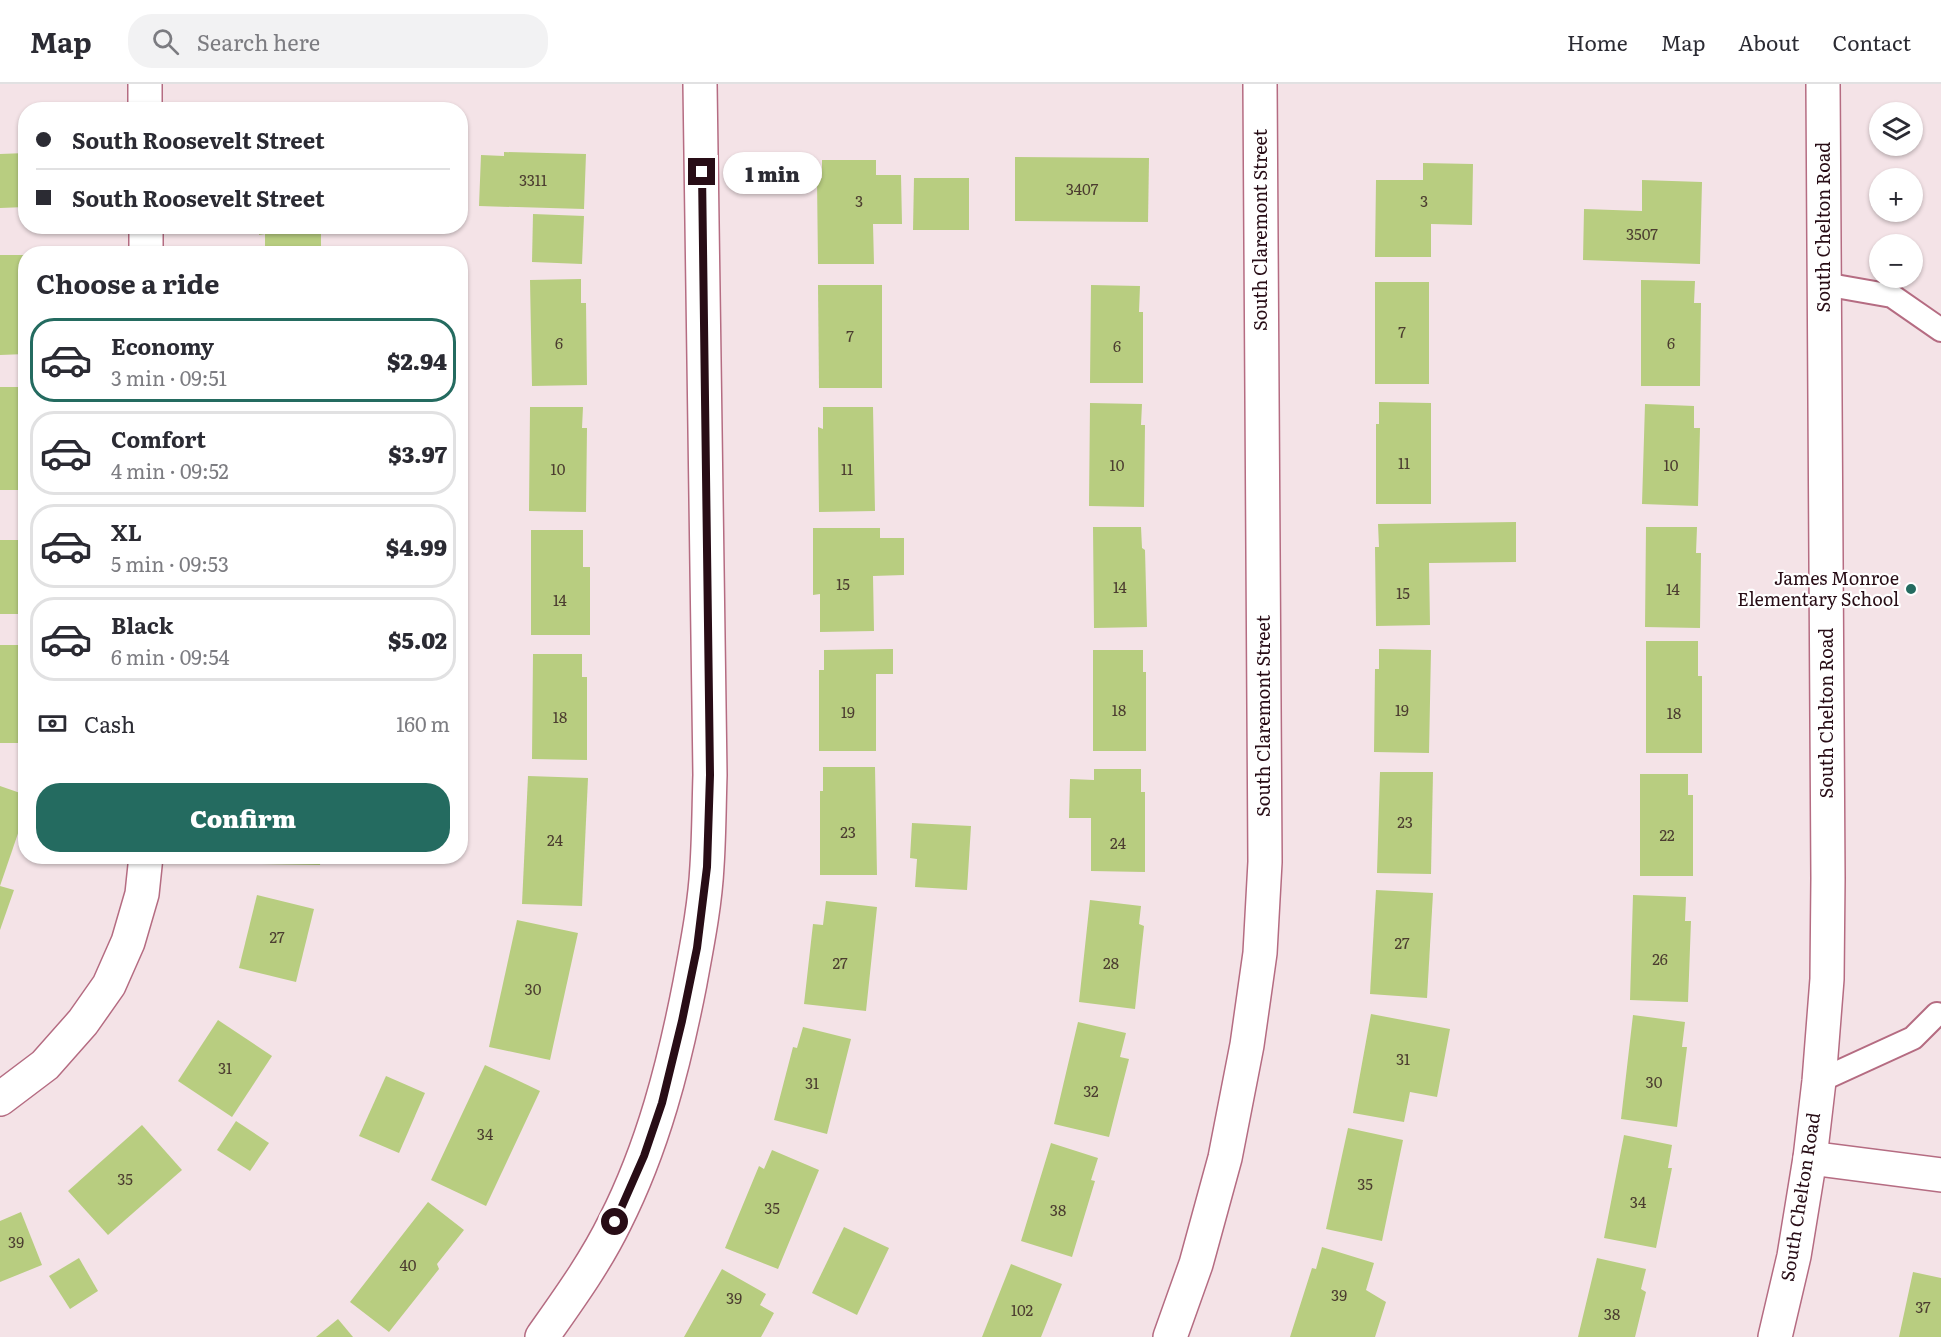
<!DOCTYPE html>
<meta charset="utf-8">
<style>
body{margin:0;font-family:Literata,serif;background:#f2f2f3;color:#2b2b33;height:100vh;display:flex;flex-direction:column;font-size:22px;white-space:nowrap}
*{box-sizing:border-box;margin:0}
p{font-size:20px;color:#7c7c81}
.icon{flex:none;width:33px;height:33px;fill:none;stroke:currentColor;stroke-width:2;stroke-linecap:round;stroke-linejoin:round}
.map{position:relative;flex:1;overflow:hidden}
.drawer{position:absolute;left:18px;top:162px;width:450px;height:618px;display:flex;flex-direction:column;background:#fff;border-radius:24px;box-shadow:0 2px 4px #0004}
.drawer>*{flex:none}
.banner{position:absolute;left:18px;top:18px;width:450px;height:132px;border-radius:24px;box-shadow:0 2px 4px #0004;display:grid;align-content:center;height:132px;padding:0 18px;background:#fff}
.tools{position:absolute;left:1869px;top:18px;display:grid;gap:12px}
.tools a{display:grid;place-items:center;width:54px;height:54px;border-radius:50%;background:#fff;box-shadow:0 2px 4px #0004;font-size:30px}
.end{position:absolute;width:27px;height:27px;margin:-14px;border:8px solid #280d16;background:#fff;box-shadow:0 0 0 3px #fff}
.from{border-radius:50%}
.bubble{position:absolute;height:42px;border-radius:21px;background:#fff;box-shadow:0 2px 4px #0004;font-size:20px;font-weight:800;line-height:42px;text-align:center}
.banner b{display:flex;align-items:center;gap:21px;height:57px;font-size:22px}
.banner b+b{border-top:2px solid #e1e1e2}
.banner i{width:15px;height:15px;background:#2b2b33}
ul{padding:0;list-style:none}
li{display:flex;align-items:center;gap:18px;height:84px;margin:0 12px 9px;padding:0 6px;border:3px solid #e1e1e2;border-radius:24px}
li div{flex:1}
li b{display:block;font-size:22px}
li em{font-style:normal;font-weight:800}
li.selected{border-color:#246b60}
li>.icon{width:54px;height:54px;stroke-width:1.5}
h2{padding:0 18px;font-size:27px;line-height:72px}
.pay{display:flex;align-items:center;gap:15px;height:66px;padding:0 18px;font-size:22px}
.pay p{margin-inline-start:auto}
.cta{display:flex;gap:12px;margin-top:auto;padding:12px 18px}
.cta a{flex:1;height:69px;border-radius:24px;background:#246b60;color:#fff;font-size:24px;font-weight:800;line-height:69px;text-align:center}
header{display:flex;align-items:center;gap:36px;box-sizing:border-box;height:84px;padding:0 30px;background:#fff;border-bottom:2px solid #e1e1e2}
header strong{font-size:28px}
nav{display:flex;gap:33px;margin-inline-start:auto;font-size:21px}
.search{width:420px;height:54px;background:#f2f2f3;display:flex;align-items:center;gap:15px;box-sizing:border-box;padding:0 21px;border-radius:24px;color:#7c7c81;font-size:22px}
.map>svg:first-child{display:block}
</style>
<header>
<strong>Map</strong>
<div class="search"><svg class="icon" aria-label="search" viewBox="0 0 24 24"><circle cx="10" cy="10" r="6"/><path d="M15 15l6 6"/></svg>Search here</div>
<nav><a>Home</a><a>Map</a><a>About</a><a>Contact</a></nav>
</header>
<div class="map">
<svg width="1941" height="1253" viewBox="0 0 1941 1253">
<rect width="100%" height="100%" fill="#f4e3e7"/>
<!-- building -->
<g fill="#b8cd80">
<path d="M 504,68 L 586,70 L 584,125 L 479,122 L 481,71 L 504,72 Z"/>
<path d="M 26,69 L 26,123 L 0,124 L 0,70 Z"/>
<path d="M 1015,73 L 1149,74 L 1148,138 L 1015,137 Z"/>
<path d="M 822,76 L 876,76 L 876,91 L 901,91 L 902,140 L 873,140 L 874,180 L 818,180 L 817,96 L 822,94 Z"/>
<path d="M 1423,79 L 1473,80 L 1472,141 L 1431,140 L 1431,173 L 1375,173 L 1376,96 L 1423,96 Z"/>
<path d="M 914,94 L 969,94 L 969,146 L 913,146 Z"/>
<path d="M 1642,96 L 1702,98 L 1700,180 L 1583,176 L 1584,125 L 1642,127 Z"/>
<path d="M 533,130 L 584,132 L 582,180 L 532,178 Z"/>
<path d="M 259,142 L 321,142 L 321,170 L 265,170 L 265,150 L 259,151 Z"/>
<path d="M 0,171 L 26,171 L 26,270 L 0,271 Z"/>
<path d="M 581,195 L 581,219 L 586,219 L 587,301 L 532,302 L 530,196 Z"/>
<path d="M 1641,196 L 1695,197 L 1694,219 L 1701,219 L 1700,302 L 1641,302 Z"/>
<rect x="1375" y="198" width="54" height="102"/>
<path d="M 818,201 L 882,201 L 882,304 L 819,304 Z"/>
<path d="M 1091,201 L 1140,202 L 1139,228 L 1143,228 L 1143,299 L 1090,299 Z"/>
<rect x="0" y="303" width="26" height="103"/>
<path d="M 1379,318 L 1431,319 L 1431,420 L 1376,420 L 1376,340 L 1379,340 Z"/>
<path d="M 1090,319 L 1142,320 L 1141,341 L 1145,341 L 1144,423 L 1089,422 Z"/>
<path d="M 1645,320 L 1694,322 L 1694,344 L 1700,344 L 1698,422 L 1642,420 Z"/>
<path d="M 530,323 L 583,323 L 582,344 L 587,344 L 586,428 L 529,427 Z"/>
<path d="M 823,323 L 873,323 L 875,427 L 819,428 L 818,343 L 823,345 Z"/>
<path d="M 1516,438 L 1516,478 L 1429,479 L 1430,541 L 1376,542 L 1375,463 L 1379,463 L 1378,440 Z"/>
<path d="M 1093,443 L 1141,443 L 1142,464 L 1145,466 L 1147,543 L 1094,544 Z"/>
<path d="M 1646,443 L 1697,443 L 1696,469 L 1701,469 L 1700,544 L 1645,543 Z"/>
<path d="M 813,444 L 880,444 L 880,454 L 904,454 L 904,491 L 873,492 L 874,547 L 820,548 L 820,510 L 813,511 Z"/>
<path d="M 531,446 L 583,446 L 583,483 L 590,483 L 590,551 L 531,551 Z"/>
<rect x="0" y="456" width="26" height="74"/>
<path d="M 1646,557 L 1698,557 L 1698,592 L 1702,592 L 1702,669 L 1646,669 Z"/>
<rect x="0" y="561" width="26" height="98"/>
<path d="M 893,565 L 893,590 L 876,590 L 876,667 L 819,667 L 819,586 L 824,586 L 824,566 Z"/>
<path d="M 1379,565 L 1431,566 L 1429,669 L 1374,668 L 1375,585 L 1379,585 Z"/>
<path d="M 1093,566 L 1143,566 L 1143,588 L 1146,588 L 1146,667 L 1093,667 Z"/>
<path d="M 533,570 L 582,570 L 582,593 L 587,593 L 587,676 L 532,675 Z"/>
<path d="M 823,683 L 875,683 L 877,791 L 820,791 L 820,707 L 823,707 Z"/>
<path d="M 1094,685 L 1141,685 L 1141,708 L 1145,708 L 1145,788 L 1091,787 L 1091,734 L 1069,734 L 1070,695 L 1094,696 Z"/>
<path d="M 1380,688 L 1433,688 L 1431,790 L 1377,789 Z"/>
<path d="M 1640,690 L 1688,690 L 1688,711 L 1693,711 L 1693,792 L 1640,792 Z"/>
<path d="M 528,692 L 588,694 L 582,822 L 522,820 Z"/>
<path d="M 0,702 L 26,711 L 26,726 L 0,802 Z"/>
<path d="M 912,739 L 971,742 L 967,806 L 915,803 L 917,775 L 910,774 Z"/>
<path d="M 261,772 L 321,772 L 320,781 L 261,780 Z"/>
<path d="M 0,802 L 14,806 L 0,846 Z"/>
<path d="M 1376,806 L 1433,809 L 1427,914 L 1370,910 Z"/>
<path d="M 257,811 L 314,825 L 296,898 L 239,884 Z"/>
<path d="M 1633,811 L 1686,813 L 1685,837 L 1691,837 L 1688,918 L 1630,916 Z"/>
<path d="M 1090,816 L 1141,822 L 1139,840 L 1144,842 L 1135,925 L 1079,918 Z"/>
<path d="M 826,817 L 877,823 L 866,927 L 804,920 L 813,840 L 823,841 Z"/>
<path d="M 517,836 L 578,849 L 550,976 L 489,963 Z"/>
<path d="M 1371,930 L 1450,945 L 1437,1013 L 1410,1008 L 1404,1038 L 1353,1029 Z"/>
<path d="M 1633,931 L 1685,938 L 1682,963 L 1687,963 L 1677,1043 L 1621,1035 Z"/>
<path d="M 218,936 L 272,972 L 232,1033 L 178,997 Z"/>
<path d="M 1078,938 L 1126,949 L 1120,973 L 1129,975 L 1109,1053 L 1054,1040 Z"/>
<path d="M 803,943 L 851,955 L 827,1050 L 774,1036 L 793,963 L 797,964 Z"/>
<path d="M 485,981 L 540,1007 L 486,1122 L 431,1096 Z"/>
<path d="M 386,992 L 425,1009 L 399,1069 L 359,1052 Z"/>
<path d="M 236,1037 L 269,1059 L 250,1087 L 217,1066 Z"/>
<path d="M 142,1041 L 182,1086 L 108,1151 L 68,1107 Z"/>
<path d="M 1348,1044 L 1403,1056 L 1382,1157 L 1326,1145 Z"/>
<path d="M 1624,1051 L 1672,1061 L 1668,1084 L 1672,1084 L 1656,1164 L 1604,1154 Z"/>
<path d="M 1051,1059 L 1098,1074 L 1091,1096 L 1095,1097 L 1072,1173 L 1021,1157 Z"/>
<path d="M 772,1066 L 819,1086 L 778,1185 L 725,1164 L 759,1082 L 764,1085 Z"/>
<path d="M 428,1118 L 464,1146 L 437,1180 L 439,1185 L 389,1248 L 350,1218 Z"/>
<path d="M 21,1128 L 42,1181 L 0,1198 L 0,1137 Z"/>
<path d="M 844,1143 L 889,1164 L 857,1231 L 812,1209 Z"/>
<path d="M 1322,1163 L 1374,1179 L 1366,1206 L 1386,1218 L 1375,1253 L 1290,1253 L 1312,1184 L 1316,1185 Z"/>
<path d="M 79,1174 L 98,1207 L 70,1225 L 49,1192 Z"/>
<path d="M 1597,1174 L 1646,1185 L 1641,1205 L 1646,1208 L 1635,1253 L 1578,1253 Z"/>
<path d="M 1011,1180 L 1062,1200 L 1041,1253 L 982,1253 Z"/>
<path d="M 722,1185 L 766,1210 L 760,1221 L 774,1229 L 761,1253 L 684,1253 Z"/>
<path d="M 1913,1188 L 1941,1194 L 1941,1253 L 1899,1253 Z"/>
<path d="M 338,1235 L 353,1253 L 316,1253 Z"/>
</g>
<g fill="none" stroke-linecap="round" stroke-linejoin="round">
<defs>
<g id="lane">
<path d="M 1824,200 L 1892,212 L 1941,246"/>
<path d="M 1819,997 L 1913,954 L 1937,930"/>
</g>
<g id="street">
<path d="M 145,0 L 145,26"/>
<path d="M 146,142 L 146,170"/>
<path d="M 0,1015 L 45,981 L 83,938 L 109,901 L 128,858 L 142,810 L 146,772"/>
<path d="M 1810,1074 L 1941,1091"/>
<path d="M 542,1253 C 568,1216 595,1179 615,1138 C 653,1063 674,981 690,899 C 697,861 705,821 707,782 C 709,752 709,722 710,691 L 700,0"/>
<path d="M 1170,1253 L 1196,1180 L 1225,1074 L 1247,961 L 1260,869 L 1265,778 L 1260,0"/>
</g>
<path id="secondary" d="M 1775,1253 L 1794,1172 L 1810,1074 L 1819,997 L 1827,895 L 1828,794 L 1823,0"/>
</defs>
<!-- lane casing -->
<use href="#lane" stroke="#b56c82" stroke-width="26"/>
<!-- street casing -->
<use href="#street" stroke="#b56c82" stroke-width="36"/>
<!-- secondary casing -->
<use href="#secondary" stroke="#b56c82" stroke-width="36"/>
<!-- lane -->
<use href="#lane" stroke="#fff" stroke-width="22"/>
<!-- street -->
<use href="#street" stroke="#fff" stroke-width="33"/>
<!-- secondary -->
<use href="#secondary" stroke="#fff" stroke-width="33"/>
</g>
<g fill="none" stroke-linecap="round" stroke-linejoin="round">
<!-- route -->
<path stroke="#280d16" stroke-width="8" d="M 615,1138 L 644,1072 L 662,1019 L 682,937 L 697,864 L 707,783 L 710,691 L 702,88"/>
</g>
<!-- markers -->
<circle fill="#246b60" stroke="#fff" stroke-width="2" cx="1911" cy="505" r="6"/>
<g text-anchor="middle" stroke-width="4.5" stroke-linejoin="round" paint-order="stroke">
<!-- number labels -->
<g font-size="15" fill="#4c3d30">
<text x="533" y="102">3311</text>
<text x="1082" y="111">3407</text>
<text x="859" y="123">3</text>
<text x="1424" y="123">3</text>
<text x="1642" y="156">3507</text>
<text x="1402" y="254">7</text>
<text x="850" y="258">7</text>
<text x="559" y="265">6</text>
<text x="1671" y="265">6</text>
<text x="1117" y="268">6</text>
<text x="1404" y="385">11</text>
<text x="1117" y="387">10</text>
<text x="1671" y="387">10</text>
<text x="558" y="391">10</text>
<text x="847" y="391">11</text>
<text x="843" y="506">15</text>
<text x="1120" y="509">14</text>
<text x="1673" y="511">14</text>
<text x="1403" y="515">15</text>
<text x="560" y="522">14</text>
<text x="1119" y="632">18</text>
<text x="1402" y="632">19</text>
<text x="848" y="634">19</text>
<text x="1674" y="635">18</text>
<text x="560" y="639">18</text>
<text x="1405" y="744">23</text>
<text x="848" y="754">23</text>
<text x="1667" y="757">22</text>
<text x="555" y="762">24</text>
<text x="1118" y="765">24</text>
<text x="277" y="859">27</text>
<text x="1402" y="865">27</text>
<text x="1660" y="881">26</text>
<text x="840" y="885">27</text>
<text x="1111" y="885">28</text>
<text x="533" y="911">30</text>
<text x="1403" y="981">31</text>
<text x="225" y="990">31</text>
<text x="1654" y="1004">30</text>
<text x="812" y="1005">31</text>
<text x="1091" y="1013">32</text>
<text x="485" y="1056">34</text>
<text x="125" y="1101">35</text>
<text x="1365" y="1106">35</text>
<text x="1638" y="1124">34</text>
<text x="772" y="1130">35</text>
<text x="1058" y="1132">38</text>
<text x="16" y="1164">39</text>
<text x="408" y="1187">40</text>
<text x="1339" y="1217">39</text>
<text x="734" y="1220">39</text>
<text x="1923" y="1229">37</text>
<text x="1022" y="1232">102</text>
<text x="1612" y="1236">38</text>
</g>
<!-- street labels -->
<g font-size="18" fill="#280d16" stroke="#fff">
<text transform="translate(1824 143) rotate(-90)" y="6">South Chelton Road</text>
<text transform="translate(1261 146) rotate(-90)" y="6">South Claremont Street</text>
<text transform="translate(1827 629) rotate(-90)" y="6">South Chelton Road</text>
<text transform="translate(1264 632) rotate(-90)" y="6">South Claremont Street</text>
<text transform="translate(1801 1113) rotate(-81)" y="6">South Chelton Road</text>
</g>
<!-- poi labels -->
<g font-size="18" fill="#280d16" stroke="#fff" text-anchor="end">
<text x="1899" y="501">James Monroe<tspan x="1899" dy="21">Elementary School</tspan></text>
</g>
</g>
</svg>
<div class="tools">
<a><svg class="icon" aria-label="layers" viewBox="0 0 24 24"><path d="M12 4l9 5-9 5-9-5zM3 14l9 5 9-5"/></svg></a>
<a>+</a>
<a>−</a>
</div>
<i class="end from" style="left:615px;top:1138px"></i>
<i class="end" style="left:702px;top:88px"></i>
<div class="bubble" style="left:723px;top:68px;width:99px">1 min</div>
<div class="banner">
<b><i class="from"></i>South Roosevelt Street</b>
<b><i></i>South Roosevelt Street</b>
</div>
<section class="drawer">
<h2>Choose a ride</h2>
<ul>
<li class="selected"><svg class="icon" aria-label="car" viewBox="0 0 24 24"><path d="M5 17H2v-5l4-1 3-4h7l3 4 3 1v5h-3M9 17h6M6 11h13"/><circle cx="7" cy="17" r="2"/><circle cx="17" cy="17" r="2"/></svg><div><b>Economy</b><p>3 min · 09:51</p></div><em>$2.94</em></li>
<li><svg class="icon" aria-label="car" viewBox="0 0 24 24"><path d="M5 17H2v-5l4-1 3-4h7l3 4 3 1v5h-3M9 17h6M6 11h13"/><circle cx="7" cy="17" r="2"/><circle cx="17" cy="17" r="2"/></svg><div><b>Comfort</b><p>4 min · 09:52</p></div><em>$3.97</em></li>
<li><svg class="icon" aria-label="car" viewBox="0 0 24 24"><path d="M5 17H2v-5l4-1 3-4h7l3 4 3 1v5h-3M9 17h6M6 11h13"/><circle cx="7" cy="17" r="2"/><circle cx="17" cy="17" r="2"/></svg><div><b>XL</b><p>5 min · 09:53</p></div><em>$4.99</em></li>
<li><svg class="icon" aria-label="car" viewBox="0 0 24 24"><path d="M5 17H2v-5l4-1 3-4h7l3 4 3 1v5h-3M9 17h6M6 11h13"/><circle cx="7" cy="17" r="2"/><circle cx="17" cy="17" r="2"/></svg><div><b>Black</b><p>6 min · 09:54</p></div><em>$5.02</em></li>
</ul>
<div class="pay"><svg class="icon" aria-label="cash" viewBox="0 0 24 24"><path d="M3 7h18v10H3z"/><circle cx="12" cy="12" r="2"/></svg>Cash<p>160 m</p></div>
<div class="cta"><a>Confirm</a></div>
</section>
</div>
